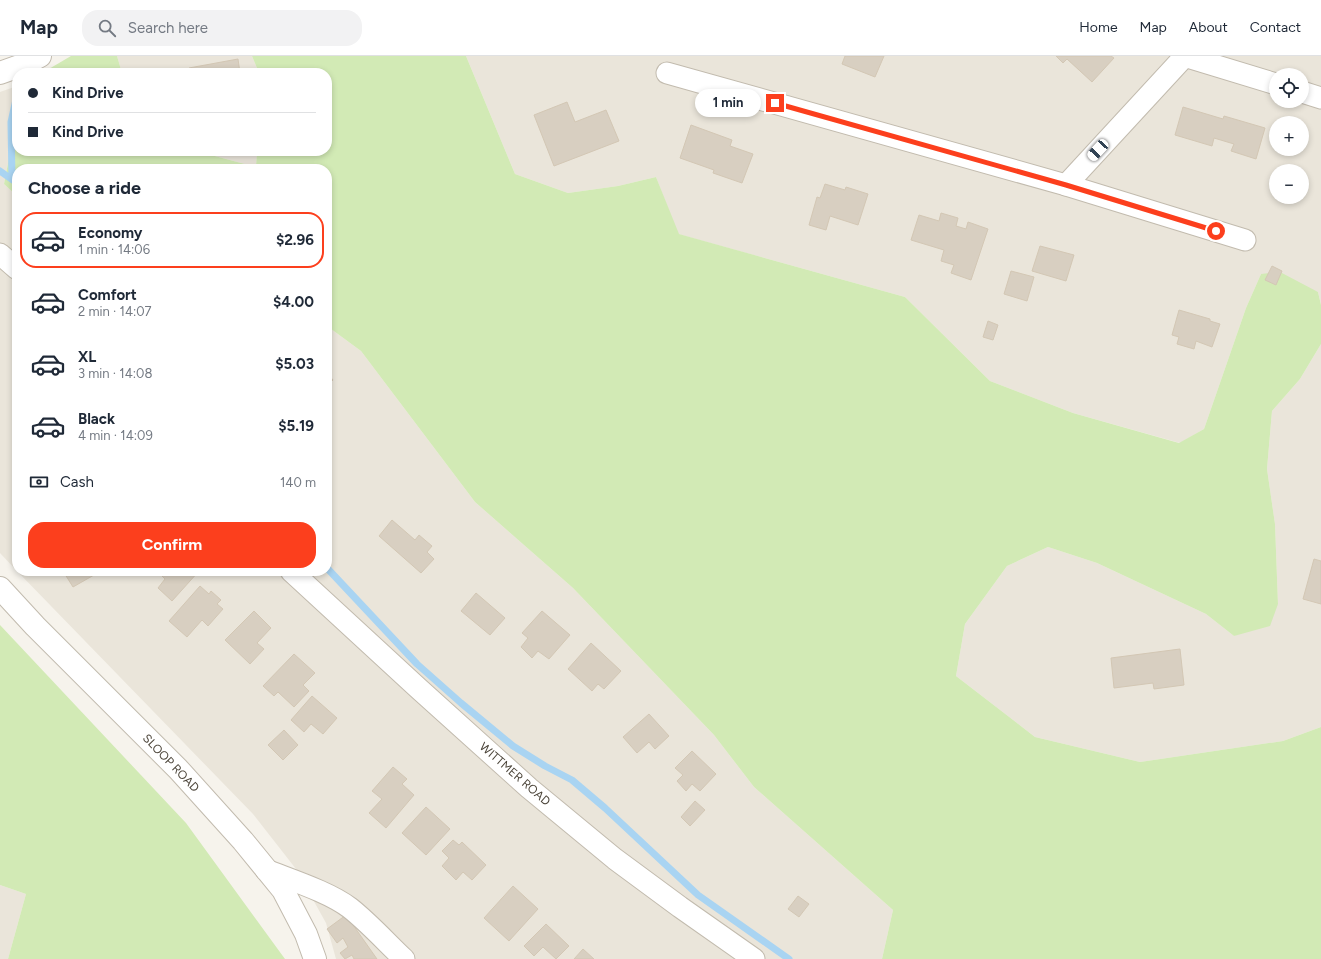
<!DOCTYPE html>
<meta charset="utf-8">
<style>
body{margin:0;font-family:Figtree,sans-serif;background:#f2f2f3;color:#1f2937;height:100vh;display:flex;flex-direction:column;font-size:15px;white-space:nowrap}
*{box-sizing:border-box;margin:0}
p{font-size:13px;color:#747a83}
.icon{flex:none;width:22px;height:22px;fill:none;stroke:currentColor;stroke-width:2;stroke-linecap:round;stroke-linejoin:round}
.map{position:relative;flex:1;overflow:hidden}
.drawer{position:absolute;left:12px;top:108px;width:320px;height:412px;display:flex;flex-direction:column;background:#fff;border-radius:16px;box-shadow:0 2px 6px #0003}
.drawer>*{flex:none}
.hud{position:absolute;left:12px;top:12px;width:320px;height:88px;border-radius:16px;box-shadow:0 2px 6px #0003;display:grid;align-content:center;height:88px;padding:0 16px;background:#fff}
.controls{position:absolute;left:1269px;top:12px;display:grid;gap:8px}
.controls a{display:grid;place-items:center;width:40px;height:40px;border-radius:50%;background:#fff;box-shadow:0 2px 6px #0003;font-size:20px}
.end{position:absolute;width:18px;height:18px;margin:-9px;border:5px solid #fc3f1d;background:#fff;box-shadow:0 0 0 2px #fff}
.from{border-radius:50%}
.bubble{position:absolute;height:28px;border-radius:14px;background:#fff;box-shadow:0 2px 6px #0003;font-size:13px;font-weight:700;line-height:28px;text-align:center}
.car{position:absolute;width:12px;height:24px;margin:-12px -6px;border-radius:5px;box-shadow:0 0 3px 1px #0007;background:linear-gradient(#fff 24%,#345 0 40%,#fff 0 76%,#345 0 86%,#fff 0)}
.hud b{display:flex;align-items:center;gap:14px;height:38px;font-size:15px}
.hud b+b{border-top:1px solid #e0e1e3}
.hud i{width:10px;height:10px;background:#1f2937}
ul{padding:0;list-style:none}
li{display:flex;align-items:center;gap:12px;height:56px;margin:0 8px 6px;padding:0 8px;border:2px solid transparent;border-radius:16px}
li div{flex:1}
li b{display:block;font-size:15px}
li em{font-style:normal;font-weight:700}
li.active{border-color:#fc3f1d}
li>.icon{width:36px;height:36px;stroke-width:1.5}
h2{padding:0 16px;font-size:18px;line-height:48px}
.pay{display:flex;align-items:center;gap:10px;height:44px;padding:0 16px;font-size:15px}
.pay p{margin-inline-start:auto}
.primary-button{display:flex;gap:8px;margin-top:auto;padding:8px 16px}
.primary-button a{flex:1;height:46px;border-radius:16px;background:#fc3f1d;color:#fff;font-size:16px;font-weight:700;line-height:46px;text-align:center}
header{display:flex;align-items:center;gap:24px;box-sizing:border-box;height:56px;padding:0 20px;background:#fff;border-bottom:1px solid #e0e1e3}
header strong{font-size:19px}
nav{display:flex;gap:22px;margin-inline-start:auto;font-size:14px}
.search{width:280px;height:36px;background:#f2f2f3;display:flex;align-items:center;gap:10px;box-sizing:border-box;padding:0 14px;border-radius:16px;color:#747a83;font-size:15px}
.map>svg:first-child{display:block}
</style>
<header>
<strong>Map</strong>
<div class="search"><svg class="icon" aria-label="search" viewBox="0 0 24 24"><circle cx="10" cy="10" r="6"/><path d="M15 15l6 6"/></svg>Search here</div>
<nav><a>Home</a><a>Map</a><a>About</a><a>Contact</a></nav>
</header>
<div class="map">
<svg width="1321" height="903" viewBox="0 0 1321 903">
<rect width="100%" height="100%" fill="#f6f3ec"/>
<!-- residential -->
<g fill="#eae5da" fill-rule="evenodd">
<path d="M 117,0 L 252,0 L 259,17 L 122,17 Z"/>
<path d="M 466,0 L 1321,0 L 1321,249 L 1318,236 L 1261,218 L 1246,252 L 1204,373 L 1180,387 L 1073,357 L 990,325 L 905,241 L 678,178 L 656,121 L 618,130 L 568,137 L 515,118 ZM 1276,19 L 1302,19 L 1302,45 L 1276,45 ZM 1276,67 L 1302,67 L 1302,93 L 1276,93 ZM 1276,115 L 1302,115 L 1302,141 L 1276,141 Z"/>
<path d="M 17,30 L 17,61 L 4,128 L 17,140 L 17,515 L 0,497 L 0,36 Z"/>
<path d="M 196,95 L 257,95 L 256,111 Z"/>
<path d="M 327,270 L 361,295 L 475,446 L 573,532 L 714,679 L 754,731 L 893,854 L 882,903 L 336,903 L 326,867 L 296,813 L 253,758 L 17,515 L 327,515 Z"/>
<path d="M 1321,288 L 1321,671 L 1283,685 L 1140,706 L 1035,681 L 956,620 L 965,568 L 1007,510 L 1048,491 L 1097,507 L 1206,558 L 1234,580 L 1278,548 L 1275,468 L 1267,413 L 1272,355 L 1300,323 Z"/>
<path d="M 0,829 L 26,838 L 8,903 L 0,903 Z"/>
</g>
<!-- green -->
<g fill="#d2eab5">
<path d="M 71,0 L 117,0 L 122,17 L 42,17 Z"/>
<path d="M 252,0 L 466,0 L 515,118 L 568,137 L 618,130 L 656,121 L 679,178 L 905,241 L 990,325 L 1073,357 L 1179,387 L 1204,373 L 1246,252 L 1261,218 L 1280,216 L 1318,236 L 1321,249 L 1321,288 L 1300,323 L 1272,355 L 1267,413 L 1275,468 L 1278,548 L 1270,570 L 1234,580 L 1206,558 L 1097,507 L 1048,491 L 1007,510 L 965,568 L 956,620 L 1035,681 L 1140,706 L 1283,685 L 1321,671 L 1321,903 L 882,903 L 893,854 L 754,731 L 714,679 L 573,532 L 475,446 L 361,295 L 327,270 L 327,113 L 17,113 L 17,140 L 4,128 L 17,61 L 17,95 L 196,95 L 256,111 L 257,95 L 327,95 L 327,17 L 259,17 Z"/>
<path d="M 0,569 L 186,767 L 285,903 L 8,903 L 26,838 L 0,829 Z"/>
</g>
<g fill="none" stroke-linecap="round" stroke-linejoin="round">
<!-- stream -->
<g stroke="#a9d4f2" stroke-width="7">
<path d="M 0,115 L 17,127"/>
<path d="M 12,123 L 11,66 L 17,39"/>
<path d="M 327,512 L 417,608 L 461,647 L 513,690 L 545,710 L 572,724 L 605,752 L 698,839 L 789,903"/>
</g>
</g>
<!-- building -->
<g fill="#d8cfc1" stroke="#d3c7b4">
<path d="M 845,0 L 884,0 L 875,21 L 842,8 Z"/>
<path d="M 1056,0 L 1111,0 L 1114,2 L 1092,26 L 1067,3 L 1063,7 Z"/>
<path d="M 238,3 L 240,17 L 190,17 L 189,12 Z"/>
<path d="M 567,46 L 575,66 L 606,54 L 619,85 L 554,110 L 534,59 Z"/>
<path d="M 1183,51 L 1223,63 L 1224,60 L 1265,72 L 1256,103 L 1231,95 L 1234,88 L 1214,82 L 1212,90 L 1175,79 Z"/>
<path d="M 691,69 L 732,84 L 730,90 L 753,98 L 742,127 L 713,117 L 714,114 L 680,102 Z"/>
<path d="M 825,128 L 845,134 L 846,131 L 868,138 L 858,169 L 830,160 L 826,174 L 809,169 L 817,141 L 820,142 Z"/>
<path d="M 941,157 L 958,162 L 956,170 L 966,173 L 968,166 L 988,173 L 971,224 L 951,217 L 954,209 L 941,205 L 944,194 L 911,184 L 919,159 L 939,165 Z"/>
<path d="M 1040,190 L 1074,199 L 1066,225 L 1032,215 Z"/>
<path d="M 1272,210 L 1282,215 L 1276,229 L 1265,224 Z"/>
<path d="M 1011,215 L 1034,221 L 1027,245 L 1004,238 Z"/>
<path d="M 1179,254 L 1210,263 L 1210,265 L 1220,268 L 1212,291 L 1196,285 L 1194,293 L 1177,288 L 1179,281 L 1172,279 Z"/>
<path d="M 988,265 L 998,269 L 993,284 L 983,281 Z"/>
<path d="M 327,317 L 333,324 L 327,330 Z"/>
<path d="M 392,464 L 415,484 L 419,479 L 432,490 L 427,496 L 434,503 L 421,517 L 379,480 Z"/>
<path d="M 1314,503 L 1321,505 L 1321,548 L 1303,543 Z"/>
<path d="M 63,515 L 101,515 L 73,531 Z"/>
<path d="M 157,515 L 199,515 L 172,545 L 158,532 L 165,523 Z"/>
<path d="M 200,530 L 209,538 L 211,535 L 221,544 L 217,548 L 223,553 L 208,570 L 202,564 L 187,581 L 169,565 Z"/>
<path d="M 476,537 L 505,562 L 490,579 L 461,555 Z"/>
<path d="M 254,555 L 271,572 L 257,587 L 264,593 L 250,608 L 225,584 Z"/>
<path d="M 542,555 L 570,579 L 549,603 L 538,595 L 532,602 L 521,591 L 528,582 L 522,577 Z"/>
<path d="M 591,587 L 621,615 L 604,633 L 598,628 L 592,635 L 568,613 Z"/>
<path d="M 1180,593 L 1184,629 L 1154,633 L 1153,627 L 1114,632 L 1111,602 Z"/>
<path d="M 294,598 L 315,617 L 303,629 L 309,635 L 294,651 L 278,636 L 274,640 L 263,630 Z"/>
<path d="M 312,640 L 337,662 L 323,678 L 311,668 L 304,676 L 291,664 Z"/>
<path d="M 649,658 L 669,680 L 655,693 L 649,686 L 637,697 L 623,681 Z"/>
<path d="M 284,674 L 298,689 L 283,704 L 268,689 Z"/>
<path d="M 692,695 L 716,718 L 700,735 L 692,728 L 686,735 L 677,725 L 683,719 L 675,712 Z"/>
<path d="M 393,711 L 407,723 L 402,728 L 414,739 L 386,772 L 369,757 L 382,743 L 372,735 Z"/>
<path d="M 695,745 L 705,754 L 690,770 L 681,761 Z"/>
<path d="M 426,751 L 450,773 L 426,799 L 402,777 Z"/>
<path d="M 453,784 L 459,789 L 462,786 L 486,809 L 472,824 L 463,816 L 456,824 L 442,810 L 449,802 L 442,795 Z"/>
<path d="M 513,830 L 538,853 L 509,885 L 484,862 Z"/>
<path d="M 798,840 L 809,848 L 799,861 L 788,853 Z"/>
<path d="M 346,859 L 377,903 L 354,903 L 352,899 L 345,903 L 340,897 L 348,891 L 343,882 L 337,887 L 327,873 Z"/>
<path d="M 546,868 L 569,890 L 556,903 L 543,891 L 534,900 L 524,890 Z"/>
<path d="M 583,893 L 594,903 L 574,903 Z"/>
</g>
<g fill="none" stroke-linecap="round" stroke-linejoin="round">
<defs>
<g id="minor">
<path d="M 1184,0 L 1276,28"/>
<path d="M 667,17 L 1066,129 L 1245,184"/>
<path d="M 1302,36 L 1321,42"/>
<path d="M 1066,129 L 1185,0"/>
<path d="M 0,198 L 17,213"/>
<path d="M 291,515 L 418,632 L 529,732 L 615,803 L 680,851 L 754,903"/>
<path d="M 266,814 C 291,824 329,836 350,852 C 369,867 386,886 404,903"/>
</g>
<g id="tertiary">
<path d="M 0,17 L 25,8 L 40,0"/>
<path d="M 0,532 L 35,570 L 178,713 L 243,785 L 283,834 L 306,878 L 315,903"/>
</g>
</defs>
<!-- minor casing -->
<use href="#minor" stroke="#c2bbae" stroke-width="23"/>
<!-- tertiary casing -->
<use href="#tertiary" stroke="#c2bbae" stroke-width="24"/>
<!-- minor -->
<use href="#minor" stroke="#fff" stroke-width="21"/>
<!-- tertiary -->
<use href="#tertiary" stroke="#fff" stroke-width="22"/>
</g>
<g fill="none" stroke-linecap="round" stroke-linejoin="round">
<!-- route -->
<path stroke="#fc3f1d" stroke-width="5" d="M 775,47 L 1066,129 L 1216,175"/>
</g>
<g text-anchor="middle" stroke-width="3" stroke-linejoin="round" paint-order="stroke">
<!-- street labels -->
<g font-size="12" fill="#4b4439" stroke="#fff">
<text transform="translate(171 707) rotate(46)" y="4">SLOOP ROAD</text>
<text transform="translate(515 718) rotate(41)" y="4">WITTMER ROAD</text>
</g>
</g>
</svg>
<div class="controls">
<a><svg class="icon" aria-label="locate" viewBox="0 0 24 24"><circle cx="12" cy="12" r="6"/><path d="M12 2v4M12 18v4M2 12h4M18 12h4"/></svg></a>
<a>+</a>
<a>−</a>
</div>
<i class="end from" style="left:1216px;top:175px"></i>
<i class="end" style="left:775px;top:47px"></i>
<div class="bubble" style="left:695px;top:33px;width:66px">1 min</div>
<i class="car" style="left:1098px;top:94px;rotate:223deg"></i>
<div class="hud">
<b><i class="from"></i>Kind Drive</b>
<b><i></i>Kind Drive</b>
</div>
<section class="drawer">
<h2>Choose a ride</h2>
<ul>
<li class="active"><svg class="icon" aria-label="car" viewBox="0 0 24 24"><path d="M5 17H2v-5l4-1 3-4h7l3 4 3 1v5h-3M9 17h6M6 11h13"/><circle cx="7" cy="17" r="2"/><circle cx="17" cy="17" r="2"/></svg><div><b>Economy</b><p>1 min · 14:06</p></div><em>$2.96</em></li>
<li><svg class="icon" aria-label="car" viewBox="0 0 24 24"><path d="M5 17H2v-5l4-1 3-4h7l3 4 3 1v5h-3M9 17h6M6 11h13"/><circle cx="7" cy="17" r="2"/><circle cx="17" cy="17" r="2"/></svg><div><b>Comfort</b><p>2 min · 14:07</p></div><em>$4.00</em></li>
<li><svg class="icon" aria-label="car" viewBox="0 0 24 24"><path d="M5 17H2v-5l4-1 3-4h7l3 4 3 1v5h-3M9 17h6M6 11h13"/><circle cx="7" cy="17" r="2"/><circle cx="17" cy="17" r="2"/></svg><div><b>XL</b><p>3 min · 14:08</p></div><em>$5.03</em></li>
<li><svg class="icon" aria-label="car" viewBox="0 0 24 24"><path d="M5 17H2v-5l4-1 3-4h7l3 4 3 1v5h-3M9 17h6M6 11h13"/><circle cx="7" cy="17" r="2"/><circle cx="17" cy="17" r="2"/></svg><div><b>Black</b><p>4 min · 14:09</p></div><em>$5.19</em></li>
</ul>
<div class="pay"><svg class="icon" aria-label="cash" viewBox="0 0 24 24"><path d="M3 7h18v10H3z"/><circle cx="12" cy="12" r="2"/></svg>Cash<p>140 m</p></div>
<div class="primary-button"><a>Confirm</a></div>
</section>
</div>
